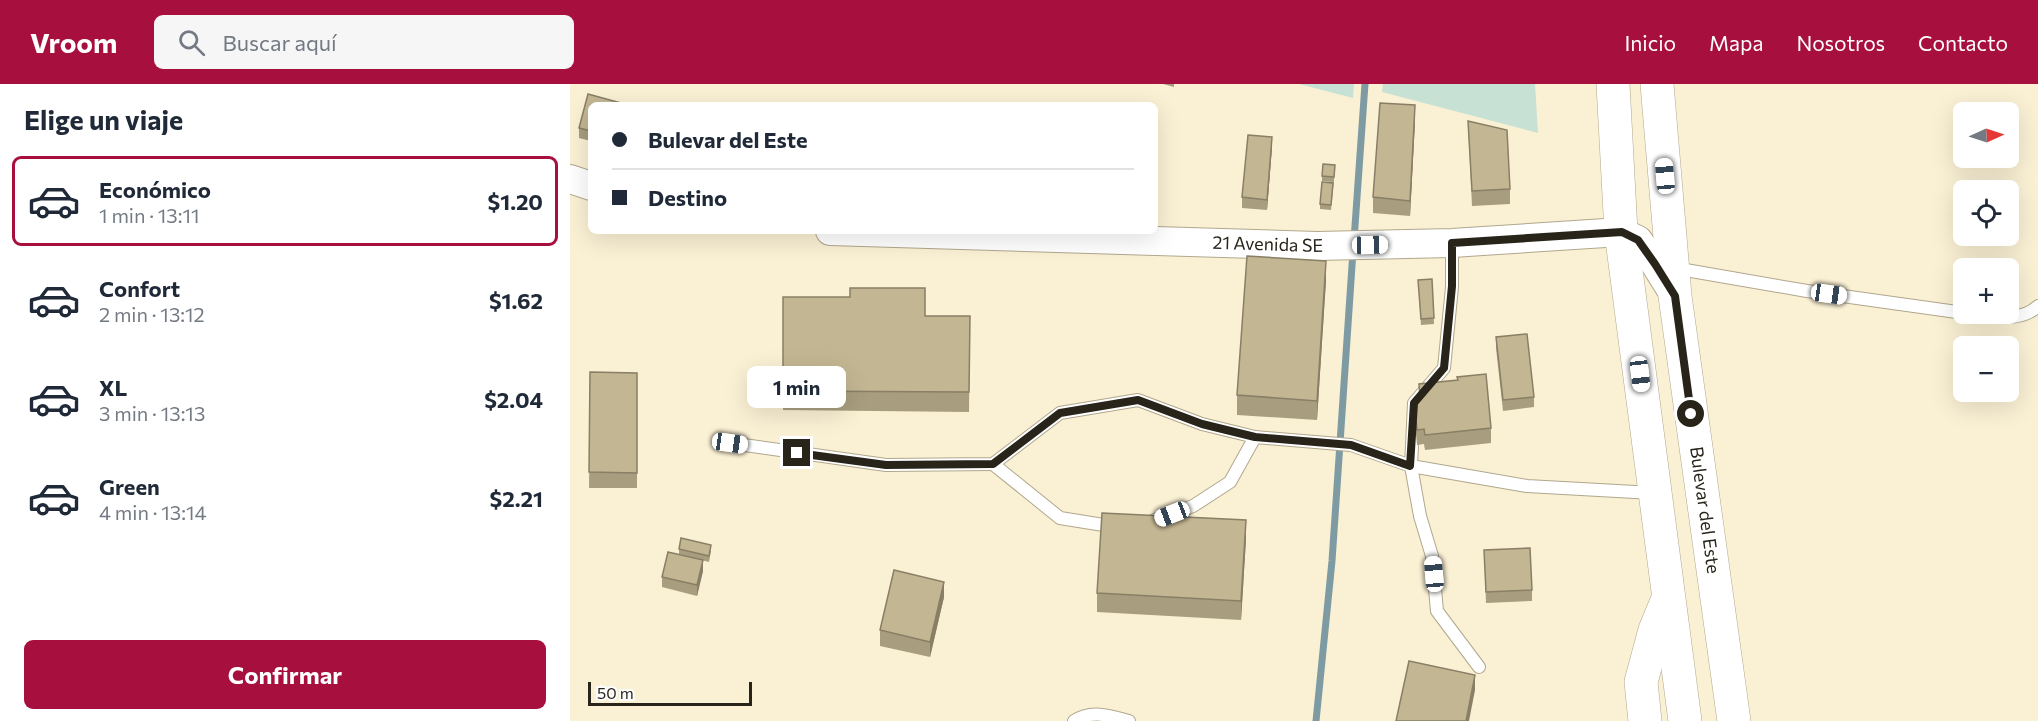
<!DOCTYPE html>
<html lang="es">
<meta charset="utf-8">
<style>
body{margin:0;font-family:Commissioner,sans-serif;background:#f6f6f7;color:#1f2937;height:100vh;display:flex;flex-direction:column;font-size:22px;white-space:nowrap}
*{box-sizing:border-box;margin:0}
p{font-size:20px;color:#747a83}
.icon{flex:none;width:33px;height:33px;fill:none;stroke:currentColor;stroke-width:2;stroke-linecap:round;stroke-linejoin:round}
.map{position:relative;flex:1;overflow:hidden}
.details{display:flex;flex-direction:column;background:#fff;width:570px}
.details>*{flex:none}
.top-card{position:absolute;left:18px;top:18px;width:570px;height:132px;border-radius:9px;box-shadow:0 6px 24px #0002;display:grid;align-content:center;height:132px;padding:0 24px;background:#fff}
.needle{width:39px;rotate:87deg}
.tools{position:absolute;left:1383px;top:18px;display:grid;gap:12px}
.tools a{display:grid;place-items:center;width:66px;height:66px;border-radius:9px;background:#fff;box-shadow:0 6px 24px #0002;font-size:30px}
.scale{position:absolute;left:18px;bottom:15px;width:164px;box-sizing:border-box;padding-left:6px;border:3px solid #28241a;border-top:0;font-size:16px;line-height:21px;white-space:nowrap;color:#28241a;-webkit-text-stroke:4px #fdfdfd;paint-order:stroke}
.end{position:absolute;width:27px;height:27px;margin:-14px;border:8px solid #28241a;background:#fff;box-shadow:0 0 0 3px #fff}
.from{border-radius:50%}
.bubble{position:absolute;height:42px;border-radius:9px;background:#fff;box-shadow:0 6px 24px #0002;font-size:20px;font-weight:700;line-height:42px;text-align:center}
.car{position:absolute;width:18px;height:36px;margin:-18px -9px;border-radius:8px;box-shadow:0 0 4px 2px #0007;background:linear-gradient(#fff 24%,#345 0 40%,#fff 0 76%,#345 0 86%,#fff 0)}
.top-card b{display:flex;align-items:center;gap:21px;height:57px;font-size:22px}
.top-card b+b{border-top:2px solid #e0e1e3}
.top-card i{width:15px;height:15px;background:#1f2937}
ul{padding:0;list-style:none}
li{display:flex;align-items:center;gap:18px;height:90px;margin:0 12px 9px;padding:0 12px;border:3px solid transparent;border-radius:9px}
li div{flex:1}
li b{display:block;font-size:22px}
li em{font-style:normal;font-weight:700}
li.current{border-color:#a70f3f}
li>.icon{width:54px;height:54px;stroke-width:1.5}
h2{padding:0 24px;font-size:27px;line-height:72px}
.cta{display:flex;gap:12px;margin-top:auto;padding:12px 24px}
.cta a{flex:1;height:69px;border-radius:9px;background:#a70f3f;color:#fff;font-size:24px;font-weight:700;line-height:69px;text-align:center}
header{display:flex;align-items:center;gap:36px;box-sizing:border-box;height:84px;padding:0 30px;background:#a70f3f;color:#fff}
header strong{font-size:28px}
nav{display:flex;gap:33px;margin-inline-start:auto;font-size:21px}
.search{width:420px;height:54px;background:#f6f6f7;display:flex;align-items:center;gap:15px;box-sizing:border-box;padding:0 21px;border-radius:9px;color:#747a83;font-size:22px}
main{display:flex;flex:1;min-height:0}
.map>svg:first-child{display:block}
</style>
<header>
<strong>Vroom</strong>
<div class="search"><svg class="icon" aria-label="search" viewBox="0 0 24 24"><circle cx="10" cy="10" r="6"/><path d="M15 15l6 6"/></svg>Buscar aquí</div>
<nav><a>Inicio</a><a>Mapa</a><a>Nosotros</a><a>Contacto</a></nav>
</header>
<main>
<section class="details">
<h2>Elige un viaje</h2>
<ul>
<li class="current"><svg class="icon" aria-label="car" viewBox="0 0 24 24"><path d="M5 17H2v-5l4-1 3-4h7l3 4 3 1v5h-3M9 17h6M6 11h13"/><circle cx="7" cy="17" r="2"/><circle cx="17" cy="17" r="2"/></svg><div><b>Económico</b><p>1 min · 13:11</p></div><em>$1.20</em></li>
<li><svg class="icon" aria-label="car" viewBox="0 0 24 24"><path d="M5 17H2v-5l4-1 3-4h7l3 4 3 1v5h-3M9 17h6M6 11h13"/><circle cx="7" cy="17" r="2"/><circle cx="17" cy="17" r="2"/></svg><div><b>Confort</b><p>2 min · 13:12</p></div><em>$1.62</em></li>
<li><svg class="icon" aria-label="car" viewBox="0 0 24 24"><path d="M5 17H2v-5l4-1 3-4h7l3 4 3 1v5h-3M9 17h6M6 11h13"/><circle cx="7" cy="17" r="2"/><circle cx="17" cy="17" r="2"/></svg><div><b>XL</b><p>3 min · 13:13</p></div><em>$2.04</em></li>
<li><svg class="icon" aria-label="car" viewBox="0 0 24 24"><path d="M5 17H2v-5l4-1 3-4h7l3 4 3 1v5h-3M9 17h6M6 11h13"/><circle cx="7" cy="17" r="2"/><circle cx="17" cy="17" r="2"/></svg><div><b>Green</b><p>4 min · 13:14</p></div><em>$2.21</em></li>
</ul>
<div class="cta"><a>Confirmar</a></div>
</section>
<div class="map">
<svg width="1468" height="637" viewBox="0 0 1468 637">
<rect width="100%" height="100%" fill="#faf0d4"/>
<!-- green -->
<g fill="#c7e1d4">
<path d="M 729,0 L 784,0 L 783,14 Z"/>
<path d="M 813,0 L 965,0 L 968,49 L 812,8 Z"/>
</g>
<g fill="none" stroke-linecap="round" stroke-linejoin="round">
<!-- stream -->
<g stroke="#7e9ba4" stroke-width="7">
<path d="M 784,156 L 795,0"/>
<path d="M 746,637 L 762,477 L 783,167"/>
</g>
<defs>
<g id="service">
<path d="M 882,159 L 882,203 L 874,284 L 844,319 L 841,382 L 850,432 L 862,472 L 867,527 L 909,583"/>
<path d="M 1104,184 L 1237,207 L 1394,229"/>
<path d="M 1401,230 C 1422,232 1450,239 1468,222"/>
<path d="M 160,359 L 316,381 L 423,380 L 490,329 L 568,316 L 632,340 L 685,353 L 781,361 L 841,382 L 957,402 L 1083,409"/>
<path d="M 423,380 L 490,434 L 546,443"/>
<path d="M 582,437 L 623,422 L 660,398 L 685,353"/>
<path d="M 504,637 C 522,625 539,632 559,637"/>
</g>
<g id="tertiary">
<path d="M 0,95 L 21,102"/>
<path id="s1" d="M 260,147 L 747,162 L 882,159 L 1051,148 L 1068,156 L 1085,180 L 1105,212"/>
</g>
<g id="trunk">
<path d="M 1043,0 L 1051,148 L 1115,637"/>
<path id="s2" d="M 1087,0 L 1105,212 L 1164,637"/>
<path d="M 1075,637 L 1071,598 L 1085,546 L 1097,517"/>
</g>
</defs>
<!-- service casing -->
<use href="#service" stroke="#b0a78d" stroke-width="14"/>
<!-- tertiary casing -->
<use href="#tertiary" stroke="#b0a78d" stroke-width="30"/>
<!-- trunk casing -->
<use href="#trunk" stroke="#b0a78d" stroke-width="34"/>
<!-- service -->
<use href="#service" stroke="#fff" stroke-width="12"/>
<!-- tertiary -->
<use href="#tertiary" stroke="#fff" stroke-width="28"/>
<!-- trunk -->
<use href="#trunk" stroke="#fff" stroke-width="33"/>
</g>
<!-- wall -->
<g fill="#a89d7e">
<path d="M 593,0 L 604,0 L 604,3 Z"/>
<path d="M 18,10 L 51,19 L 51,21 L 21,21 L 21,57 L 9,54 L 9,44 Z"/>
<path d="M 845,37 L 840,132 L 803,129 L 803,113 Z"/>
<path d="M 898,37 L 940,105 L 940,120 L 902,122 Z"/>
<path d="M 702,63 L 697,126 L 672,124 L 672,113 Z"/>
<path d="M 765,86 L 761,126 L 750,125 L 750,120 L 762,98 L 752,97 L 752,92 Z"/>
<path d="M 862,195 L 864,240 L 851,241 L 848,196 Z"/>
<path d="M 756,196 L 747,336 L 667,331 L 667,311 Z"/>
<path d="M 213,213 L 355,232 L 400,232 L 399,328 L 213,326 Z"/>
<path d="M 926,253 L 964,313 L 964,323 L 933,327 L 926,264 Z"/>
<path d="M 20,288 L 67,289 L 67,404 L 19,404 Z"/>
<path d="M 849,300 L 921,344 L 921,359 L 855,366 L 854,360 L 847,361 L 844,330 L 844,315 L 849,314 Z"/>
<path d="M 676,455 L 671,536 L 527,528 L 527,509 Z"/>
<path d="M 109,465 L 141,467 L 139,478 L 109,470 Z"/>
<path d="M 914,466 L 962,506 L 962,517 L 916,519 Z"/>
<path d="M 133,487 L 127,512 L 92,503 L 92,493 Z"/>
<path d="M 374,513 L 360,573 L 310,562 L 310,546 Z"/>
</g>
<!-- shaded-wall -->
<g fill="#887f66">
<path d="M 845,21 L 845,37 L 840,132 L 840,117 Z"/>
<path d="M 702,53 L 702,63 L 697,126 L 697,116 Z"/>
<path d="M 756,177 L 756,196 L 747,336 L 747,317 Z"/>
<path d="M 676,436 L 676,455 L 671,536 L 671,517 Z"/>
<path d="M 133,476 L 133,487 L 127,512 L 127,501 Z"/>
<path d="M 374,498 L 374,513 L 360,573 L 360,558 Z"/>
<path d="M 905,591 L 905,606 L 899,637 L 896,637 Z"/>
</g>
<!-- building -->
<g fill="#c3b692" stroke="#887f66" stroke-width="1.5">
<path d="M 18,10 L 51,19 L 50,21 L 21,21 L 21,47 L 9,44 Z"/>
<path d="M 810,19 L 845,21 L 840,117 L 803,113 Z"/>
<path d="M 898,37 L 937,46 L 940,105 L 902,107 Z"/>
<path d="M 678,51 L 702,53 L 697,116 L 672,113 Z"/>
<path d="M 753,80 L 765,81 L 764,93 L 752,92 Z"/>
<path d="M 752,98 L 763,99 L 761,121 L 750,120 Z"/>
<path d="M 677,172 L 756,177 L 747,317 L 667,311 Z"/>
<path d="M 862,195 L 864,234 L 851,235 L 848,196 Z"/>
<path d="M 280,204 L 355,204 L 355,232 L 400,232 L 399,308 L 213,307 L 213,213 L 280,213 Z"/>
<path d="M 957,250 L 964,313 L 933,316 L 926,253 Z"/>
<path d="M 20,288 L 67,289 L 67,389 L 19,388 Z"/>
<path d="M 916,290 L 921,344 L 855,351 L 854,345 L 847,346 L 844,315 L 850,314 L 849,300 L 888,296 L 887,293 Z"/>
<path d="M 532,429 L 676,436 L 671,517 L 527,509 Z"/>
<path d="M 111,454 L 141,461 L 139,472 L 109,465 Z"/>
<path d="M 960,464 L 962,506 L 916,508 L 914,466 Z"/>
<path d="M 98,468 L 133,476 L 127,501 L 92,493 Z"/>
<path d="M 324,486 L 374,498 L 360,558 L 310,546 Z"/>
<path d="M 839,577 L 905,591 L 896,637 L 826,637 Z"/>
</g>
<g fill="none" stroke-linecap="round" stroke-linejoin="round">
<!-- route -->
<path stroke="#28241a" stroke-width="8" d="M 227,369 L 316,381 L 423,380 L 490,329 L 568,316 L 632,340 L 685,353 L 781,361 L 840,382 L 844,319 L 874,284 L 882,202 L 882,159 L 1052,148 L 1068,156 L 1085,180 L 1105,212 L 1121,330"/>
</g>
<g text-anchor="middle" stroke-width="4.5" stroke-linejoin="round" paint-order="stroke">
<!-- street labels -->
<g font-size="18" fill="#28241a" stroke="#fdfdfd">
<text dy="6" stroke="none"><textPath href="#s1" startOffset="438">21 Avenida SE</textPath></text>
<text dy="6" stroke="none"><textPath href="#s2" startOffset="429">Bulevar del Este</textPath></text>
</g>
</g>
</svg>
<div class="tools">
<a><svg class="needle" viewBox="-14 -14 28 28"><path d="M0-13l5 13h-10z" fill="#e53935"/><path d="M0 13l5-13h-10z" fill="#747a83"/></svg></a>
<a><svg class="icon" aria-label="locate" viewBox="0 0 24 24"><circle cx="12" cy="12" r="6"/><path d="M12 2v4M12 18v4M2 12h4M18 12h4"/></svg></a>
<a>+</a>
<a>−</a>
</div>
<div class="scale">50 m</div>
<i class="end from" style="left:1121px;top:330px"></i>
<i class="end" style="left:227px;top:369px"></i>
<div class="bubble" style="left:177px;top:282px;width:99px">1 min</div>
<i class="car" style="left:1095px;top:92px;rotate:355deg"></i>
<i class="car" style="left:800px;top:161px;rotate:89deg"></i>
<i class="car" style="left:1259px;top:210px;rotate:98deg"></i>
<i class="car" style="left:1070px;top:290px;rotate:173deg"></i>
<i class="car" style="left:160px;top:359px;rotate:98deg"></i>
<i class="car" style="left:602px;top:430px;rotate:249deg"></i>
<i class="car" style="left:864px;top:490px;rotate:355deg"></i>
<div class="top-card">
<b><i class="from"></i>Bulevar del Este</b>
<b><i></i>Destino</b>
</div>
</div>
</main>
